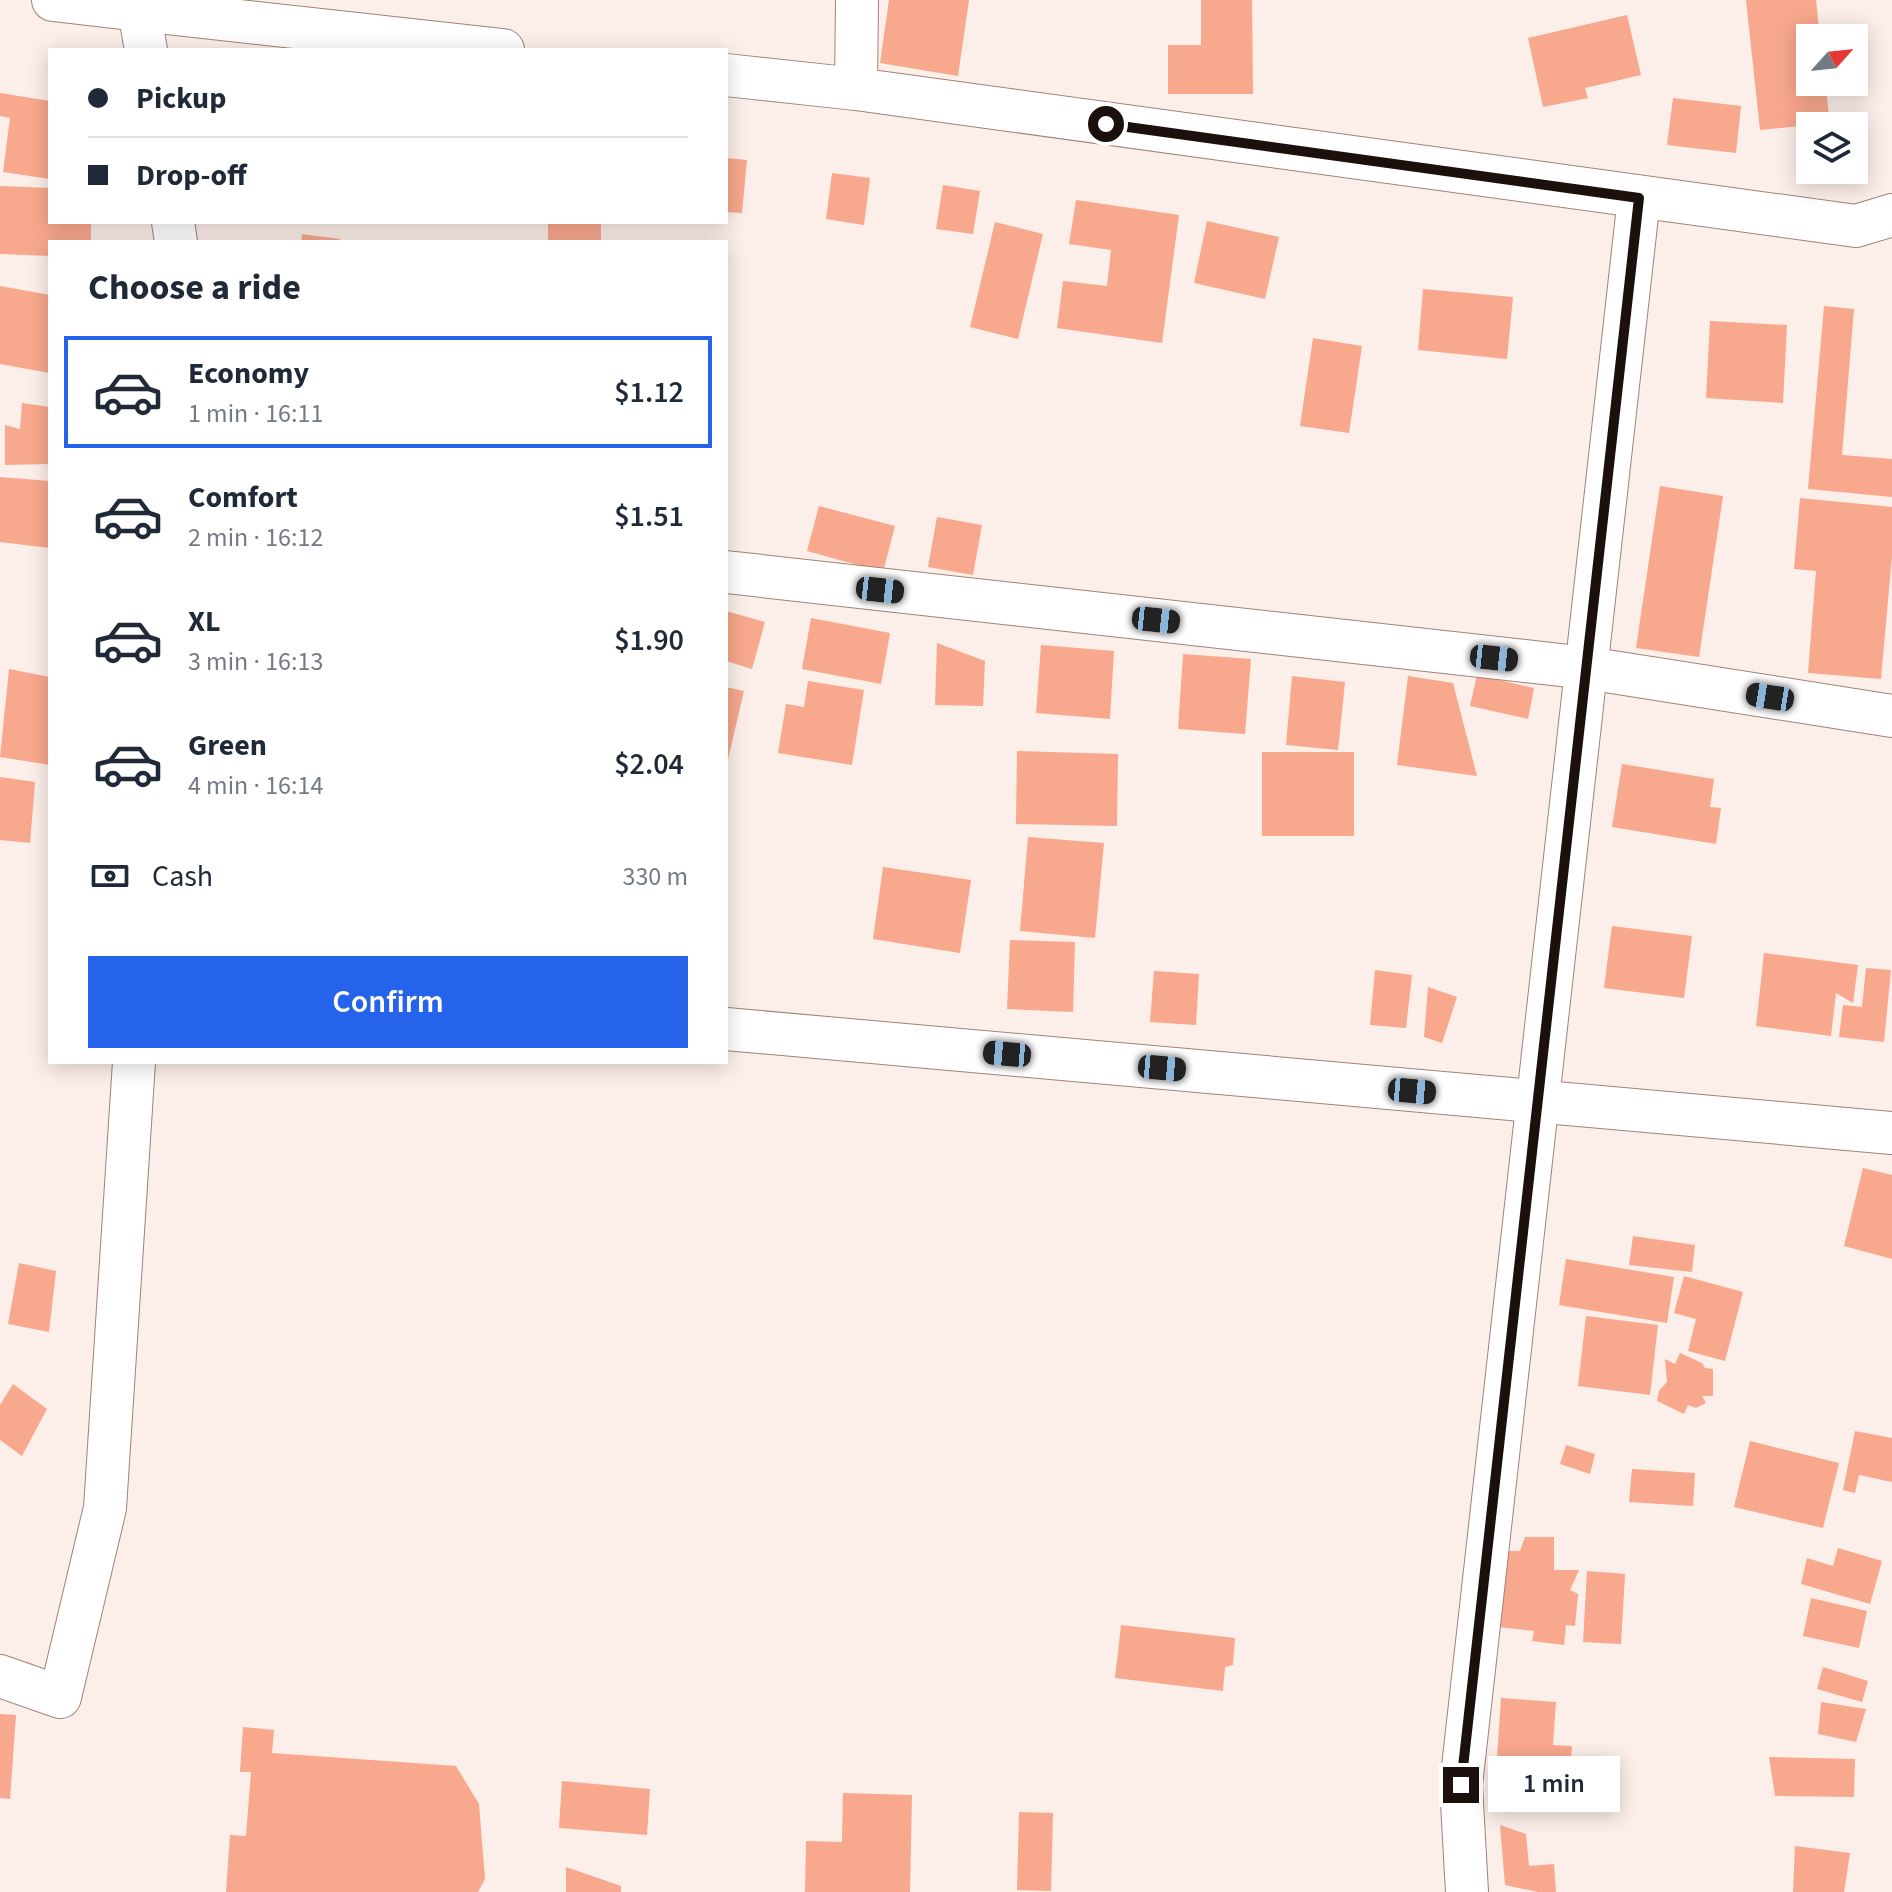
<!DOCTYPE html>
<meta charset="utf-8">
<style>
body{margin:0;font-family:"Source Sans 3",sans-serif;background:#f6f6f7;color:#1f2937;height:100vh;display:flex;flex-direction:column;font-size:30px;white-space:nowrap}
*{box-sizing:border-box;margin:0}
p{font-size:26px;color:#747a83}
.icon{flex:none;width:44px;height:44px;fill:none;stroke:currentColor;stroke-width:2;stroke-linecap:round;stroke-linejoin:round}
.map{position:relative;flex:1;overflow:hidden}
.drawer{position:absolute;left:48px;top:240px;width:680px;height:824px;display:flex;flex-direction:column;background:#fff;border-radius:0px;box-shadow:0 4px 20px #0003}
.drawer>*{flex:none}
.guide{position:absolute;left:48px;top:48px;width:680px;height:176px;border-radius:0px;box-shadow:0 4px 20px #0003;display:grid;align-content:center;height:176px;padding:0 40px;background:#fff}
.needle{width:52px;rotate:63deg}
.buttons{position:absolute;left:1796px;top:24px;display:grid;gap:16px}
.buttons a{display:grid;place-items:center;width:72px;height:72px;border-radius:0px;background:#fff;box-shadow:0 4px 20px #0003;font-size:40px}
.end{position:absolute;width:36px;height:36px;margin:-18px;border:10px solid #1b100c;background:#fff;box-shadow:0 0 0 4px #fff}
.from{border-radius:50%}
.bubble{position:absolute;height:56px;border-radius:0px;background:#fff;box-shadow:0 4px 20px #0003;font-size:26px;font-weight:600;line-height:56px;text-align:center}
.car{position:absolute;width:24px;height:48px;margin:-24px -12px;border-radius:10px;box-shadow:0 0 6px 2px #0007;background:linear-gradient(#222 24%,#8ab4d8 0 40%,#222 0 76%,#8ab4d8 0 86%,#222 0)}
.guide b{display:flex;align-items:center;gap:28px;height:76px;font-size:30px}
.guide b+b{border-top:2px solid #e0e1e3}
.guide i{width:20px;height:20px;background:#1f2937}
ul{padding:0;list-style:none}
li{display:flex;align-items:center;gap:24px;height:112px;margin:0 16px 12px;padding:0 24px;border:4px solid transparent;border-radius:0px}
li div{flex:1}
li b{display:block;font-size:30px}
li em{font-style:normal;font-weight:600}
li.current{border-color:#2563eb}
li>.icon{width:72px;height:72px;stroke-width:1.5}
h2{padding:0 40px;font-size:36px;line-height:96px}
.pay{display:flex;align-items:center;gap:20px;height:88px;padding:0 40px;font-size:30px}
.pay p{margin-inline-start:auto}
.cta{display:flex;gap:16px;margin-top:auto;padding:16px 40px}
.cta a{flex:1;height:92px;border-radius:0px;background:#2563eb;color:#fff;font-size:32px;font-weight:600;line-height:92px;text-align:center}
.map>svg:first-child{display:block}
</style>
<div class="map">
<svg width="1892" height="1892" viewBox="0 0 1892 1892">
<rect width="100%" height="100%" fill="#fceee9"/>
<!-- building -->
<g fill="#f8a88d">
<path d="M 889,0 L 969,0 L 958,76 L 880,63 Z"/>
<path d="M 1201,0 L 1252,0 L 1253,94 L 1168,94 L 1168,45 L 1201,45 Z"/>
<path d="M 1746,0 L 1816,0 L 1820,38 L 1810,38 L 1810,82 L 1825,82 L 1830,123 L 1760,130 Z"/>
<path d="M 1627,15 L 1641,75 L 1585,88 L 1588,98 L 1543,107 L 1528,38 Z"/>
<path d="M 0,93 L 50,101 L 50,179 L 3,172 L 10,118 L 0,116 Z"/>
<path d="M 1673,98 L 1741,106 L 1736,153 L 1667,145 Z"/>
<path d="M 726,158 L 747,160 L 742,213 L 726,212 Z"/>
<path d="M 832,173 L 870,178 L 864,225 L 826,219 Z"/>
<path d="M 943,185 L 980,191 L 973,234 L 936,229 Z"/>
<path d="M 0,186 L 50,188 L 50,222 L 91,222 L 91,242 L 50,242 L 50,256 L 0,254 Z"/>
<path d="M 1076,200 L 1179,215 L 1162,343 L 1057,328 L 1063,281 L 1107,286 L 1111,250 L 1069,244 Z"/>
<path d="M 1207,221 L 1279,237 L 1265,299 L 1194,283 Z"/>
<rect x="548" y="222" width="53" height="20"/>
<path d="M 995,222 L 1043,234 L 1018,339 L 970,327 Z"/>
<path d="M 302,234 L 340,239 L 340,242 L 301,242 Z"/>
<path d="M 0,286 L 50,295 L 50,373 L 0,364 Z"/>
<path d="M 1423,289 L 1513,297 L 1507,359 L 1418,350 Z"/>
<path d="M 1824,306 L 1854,309 L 1842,455 L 1892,459 L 1892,497 L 1808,489 Z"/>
<path d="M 1710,321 L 1787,325 L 1783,403 L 1706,398 Z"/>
<path d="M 1313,338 L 1362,346 L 1349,433 L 1300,426 Z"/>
<path d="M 22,403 L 50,407 L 50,464 L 5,465 L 5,425 L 20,429 Z"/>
<path d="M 0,477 L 50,481 L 50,548 L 0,542 Z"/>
<path d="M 1660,486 L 1723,496 L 1699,657 L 1636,648 Z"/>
<path d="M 1800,498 L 1892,507 L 1892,556 L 1881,679 L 1808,673 L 1816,571 L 1794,569 Z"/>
<path d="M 819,506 L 895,526 L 883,572 L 807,551 Z"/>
<path d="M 937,517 L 982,525 L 973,575 L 928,567 Z"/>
<path d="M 726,611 L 765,622 L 752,669 L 726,661 Z"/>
<path d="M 811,618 L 890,633 L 881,684 L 802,669 Z"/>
<path d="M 937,643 L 985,661 L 983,706 L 935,705 Z"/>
<path d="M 1041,645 L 1114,651 L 1110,719 L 1036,713 Z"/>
<path d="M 1183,654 L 1251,659 L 1245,734 L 1178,729 Z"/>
<path d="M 9,669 L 50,677 L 50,765 L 0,757 Z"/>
<path d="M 1477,675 L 1534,688 L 1528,719 L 1470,706 Z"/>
<path d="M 1292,676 L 1345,682 L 1338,750 L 1286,745 Z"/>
<path d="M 1408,676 L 1453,683 L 1477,776 L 1397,765 Z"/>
<path d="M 808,681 L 864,690 L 852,765 L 778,753 L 786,704 L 804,707 Z"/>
<path d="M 726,687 L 744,691 L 728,759 L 726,758 Z"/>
<path d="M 1017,751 L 1118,754 L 1117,826 L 1016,824 Z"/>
<rect x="1262" y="752" width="92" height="84"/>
<path d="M 1622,764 L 1714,779 L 1710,807 L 1721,808 L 1716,844 L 1612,827 Z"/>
<path d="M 0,777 L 35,782 L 30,843 L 0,840 Z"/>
<path d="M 1028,837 L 1104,843 L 1095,938 L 1020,931 Z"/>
<path d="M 883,867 L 971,880 L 960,953 L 873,939 Z"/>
<path d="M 1612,926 L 1692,936 L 1684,998 L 1604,988 Z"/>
<path d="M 1010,940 L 1075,942 L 1073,1012 L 1007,1009 Z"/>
<path d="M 1764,953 L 1858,965 L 1853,1003 L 1836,993 L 1831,1036 L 1756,1026 Z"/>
<path d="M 1866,968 L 1891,970 L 1884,1042 L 1839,1037 L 1843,1005 L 1862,1007 Z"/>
<path d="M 1375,970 L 1412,975 L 1406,1028 L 1370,1025 Z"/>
<path d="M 1154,971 L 1199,974 L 1196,1025 L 1150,1022 Z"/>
<path d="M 1428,987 L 1457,997 L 1442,1043 L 1424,1037 Z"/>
<path d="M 1863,1168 L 1892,1175 L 1892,1259 L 1844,1246 Z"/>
<path d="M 1633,1236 L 1695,1245 L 1692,1272 L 1629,1265 Z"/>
<path d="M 1566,1259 L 1674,1277 L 1667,1323 L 1559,1305 Z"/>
<path d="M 19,1263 L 56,1271 L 49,1332 L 8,1324 Z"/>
<path d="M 1684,1276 L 1743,1292 L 1725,1361 L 1688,1351 L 1696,1319 L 1674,1313 Z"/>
<path d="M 1586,1316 L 1658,1325 L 1650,1395 L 1578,1386 Z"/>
<path d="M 1680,1353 L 1702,1363 L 1705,1368 L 1713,1369 L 1713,1396 L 1702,1396 L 1706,1403 L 1696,1408 L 1688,1405 L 1684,1414 L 1657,1401 L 1659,1391 L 1667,1382 L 1665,1359 L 1675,1364 Z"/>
<path d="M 13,1384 L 47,1409 L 22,1456 L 0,1440 L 0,1405 Z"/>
<path d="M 1855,1431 L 1892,1438 L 1892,1482 L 1859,1475 L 1855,1493 L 1843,1490 Z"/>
<path d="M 1750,1441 L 1839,1463 L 1823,1528 L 1734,1507 Z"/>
<path d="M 1566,1445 L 1595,1454 L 1590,1474 L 1560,1464 Z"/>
<path d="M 1632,1469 L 1695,1473 L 1693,1506 L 1629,1502 Z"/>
<path d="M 1525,1537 L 1554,1537 L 1554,1570 L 1579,1570 L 1570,1590 L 1578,1594 L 1575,1626 L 1566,1625 L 1564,1645 L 1532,1641 L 1534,1631 L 1498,1627 L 1502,1551 L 1520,1551 Z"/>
<path d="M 1838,1548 L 1882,1561 L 1870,1604 L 1801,1584 L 1807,1558 L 1833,1566 Z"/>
<path d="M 1587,1571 L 1625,1574 L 1621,1644 L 1583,1642 Z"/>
<path d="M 1811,1598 L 1867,1611 L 1859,1648 L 1803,1636 Z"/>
<path d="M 1121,1625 L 1235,1638 L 1233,1665 L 1225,1667 L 1223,1691 L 1115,1678 Z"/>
<path d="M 1823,1667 L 1868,1681 L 1862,1702 L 1817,1689 Z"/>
<path d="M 1501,1698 L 1556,1702 L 1553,1745 L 1572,1746 L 1570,1770 L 1548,1768 L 1547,1779 L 1540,1779 L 1541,1772 L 1528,1771 L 1527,1783 L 1510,1782 L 1510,1775 L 1496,1774 Z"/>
<path d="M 1821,1702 L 1866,1709 L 1856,1742 L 1818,1734 Z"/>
<path d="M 0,1714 L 16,1715 L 10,1799 L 0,1798 Z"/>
<path d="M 243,1727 L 274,1730 L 272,1753 L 456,1766 L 479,1804 L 485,1879 L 478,1892 L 226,1892 L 230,1835 L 246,1836 L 251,1772 L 240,1772 Z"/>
<path d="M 1769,1757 L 1855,1759 L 1854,1797 L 1775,1796 Z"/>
<path d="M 562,1781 L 650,1789 L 647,1835 L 559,1828 Z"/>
<path d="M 843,1793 L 912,1795 L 910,1892 L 805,1892 L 806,1841 L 842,1842 Z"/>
<path d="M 1019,1812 L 1053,1813 L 1051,1891 L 1017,1890 Z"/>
<path d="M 1500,1825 L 1526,1834 L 1529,1866 L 1554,1864 L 1556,1892 L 1538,1892 L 1505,1885 Z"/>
<path d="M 1795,1846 L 1850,1853 L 1844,1892 L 1793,1892 Z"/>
<path d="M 566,1867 L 621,1886 L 621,1892 L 566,1892 Z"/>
</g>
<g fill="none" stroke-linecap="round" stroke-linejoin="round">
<defs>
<g id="minor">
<path d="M 53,0 L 139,10 L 146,50"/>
<path d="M 139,10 L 503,50"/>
<path d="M 726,75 L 856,89 L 1856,226 L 1892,215"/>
<path d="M 856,89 L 857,0"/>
<path d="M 173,222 L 176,242"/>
<path d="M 726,572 L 1587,668 L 1892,716"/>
<path d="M 726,1029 L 1892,1133"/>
<path d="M 0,1676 L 60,1697 L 105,1508 L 134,1062"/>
<path d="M 1467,1892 L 1461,1785 L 1639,198"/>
</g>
</defs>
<!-- minor casing -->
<use href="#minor" stroke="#a18278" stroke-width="44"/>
<!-- minor -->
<use href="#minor" stroke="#fff" stroke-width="42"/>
</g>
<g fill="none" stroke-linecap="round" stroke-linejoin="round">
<!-- route -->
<path stroke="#1b100c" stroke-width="10" d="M 1106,124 L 1639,198 L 1461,1785"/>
</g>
</svg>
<div class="buttons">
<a><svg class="needle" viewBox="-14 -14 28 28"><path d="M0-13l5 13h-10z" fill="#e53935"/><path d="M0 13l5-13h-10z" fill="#747a83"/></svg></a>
<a><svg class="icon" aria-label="layers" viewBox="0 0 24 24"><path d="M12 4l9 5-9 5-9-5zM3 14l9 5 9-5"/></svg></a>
</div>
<i class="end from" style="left:1106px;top:124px"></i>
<i class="end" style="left:1461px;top:1785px"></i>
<div class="bubble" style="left:1488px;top:1756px;width:132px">1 min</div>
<i class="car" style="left:880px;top:590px;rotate:96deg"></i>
<i class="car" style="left:1156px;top:620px;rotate:96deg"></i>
<i class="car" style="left:1494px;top:658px;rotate:96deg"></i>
<i class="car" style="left:1770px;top:697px;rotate:279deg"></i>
<i class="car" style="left:1007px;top:1054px;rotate:275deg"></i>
<i class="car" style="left:1162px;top:1068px;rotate:95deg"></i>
<i class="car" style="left:1412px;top:1091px;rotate:95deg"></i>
<div class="guide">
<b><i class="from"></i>Pickup</b>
<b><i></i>Drop-off</b>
</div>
<section class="drawer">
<h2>Choose a ride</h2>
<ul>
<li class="current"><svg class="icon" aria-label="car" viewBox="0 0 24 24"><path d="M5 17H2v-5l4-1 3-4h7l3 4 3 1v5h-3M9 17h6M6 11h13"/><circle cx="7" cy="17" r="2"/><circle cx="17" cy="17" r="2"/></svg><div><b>Economy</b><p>1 min · 16:11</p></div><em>$1.12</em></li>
<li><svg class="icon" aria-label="car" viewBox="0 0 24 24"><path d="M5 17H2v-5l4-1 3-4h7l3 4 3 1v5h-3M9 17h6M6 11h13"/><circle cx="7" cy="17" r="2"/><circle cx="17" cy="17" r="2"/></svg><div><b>Comfort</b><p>2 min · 16:12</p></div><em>$1.51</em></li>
<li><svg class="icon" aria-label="car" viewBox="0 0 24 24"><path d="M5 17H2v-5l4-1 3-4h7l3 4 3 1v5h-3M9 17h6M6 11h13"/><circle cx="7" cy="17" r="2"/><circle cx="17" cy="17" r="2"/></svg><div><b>XL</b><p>3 min · 16:13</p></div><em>$1.90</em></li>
<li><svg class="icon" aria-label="car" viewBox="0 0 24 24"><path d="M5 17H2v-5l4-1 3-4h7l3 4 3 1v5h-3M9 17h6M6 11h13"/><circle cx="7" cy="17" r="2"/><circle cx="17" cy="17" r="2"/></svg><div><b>Green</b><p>4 min · 16:14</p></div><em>$2.04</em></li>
</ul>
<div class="pay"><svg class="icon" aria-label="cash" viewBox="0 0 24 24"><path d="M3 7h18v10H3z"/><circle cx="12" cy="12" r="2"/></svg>Cash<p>330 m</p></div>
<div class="cta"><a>Confirm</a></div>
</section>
</div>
